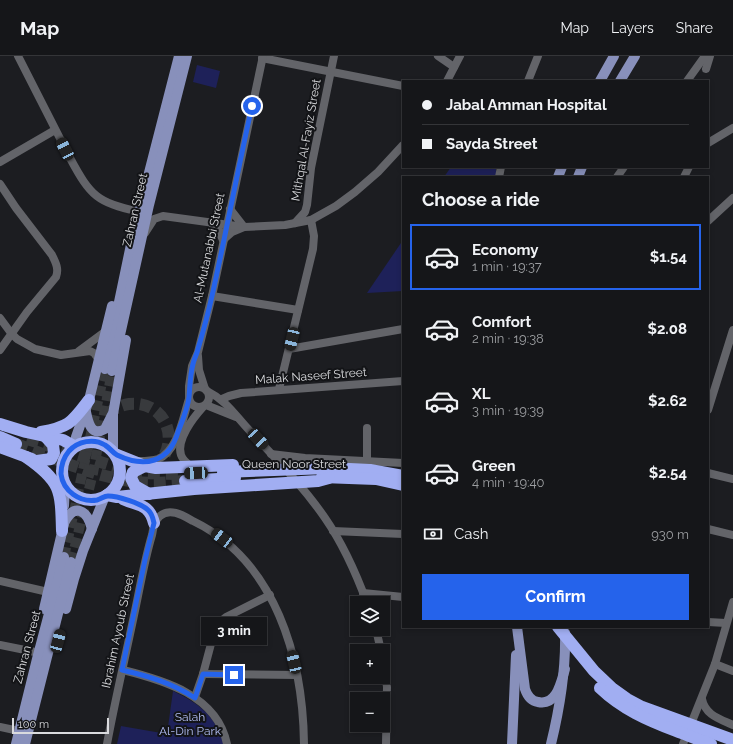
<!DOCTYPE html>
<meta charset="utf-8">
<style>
body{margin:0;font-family:Raleway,sans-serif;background:#1e1f22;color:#f1f3f6;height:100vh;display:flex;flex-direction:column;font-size:15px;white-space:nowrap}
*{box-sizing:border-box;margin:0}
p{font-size:13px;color:#9d9fa2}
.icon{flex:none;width:22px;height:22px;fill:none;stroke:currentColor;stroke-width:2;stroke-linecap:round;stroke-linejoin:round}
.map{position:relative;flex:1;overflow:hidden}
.drawer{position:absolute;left:402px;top:120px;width:307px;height:452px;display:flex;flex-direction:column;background:#151619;border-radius:0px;box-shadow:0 2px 6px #0003,0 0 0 1px #343538}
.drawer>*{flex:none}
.top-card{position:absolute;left:402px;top:24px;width:307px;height:88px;border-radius:0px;box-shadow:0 2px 6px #0003,0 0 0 1px #343538;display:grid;align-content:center;height:88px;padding:0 20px;background:#151619}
.controls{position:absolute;left:350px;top:540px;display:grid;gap:8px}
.controls a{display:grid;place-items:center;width:40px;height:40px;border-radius:0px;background:#151619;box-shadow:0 2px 6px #0003,0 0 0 1px #343538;font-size:20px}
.scale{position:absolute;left:12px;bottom:10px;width:97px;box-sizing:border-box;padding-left:4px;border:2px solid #dadbde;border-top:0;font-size:11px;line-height:14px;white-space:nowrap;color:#dadbde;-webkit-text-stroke:3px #131417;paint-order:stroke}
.end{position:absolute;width:18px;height:18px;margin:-9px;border:5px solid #2563eb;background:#fff;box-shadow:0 0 0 2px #fff}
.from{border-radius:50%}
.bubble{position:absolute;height:28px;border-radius:0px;background:#151619;box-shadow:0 2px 6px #0003,0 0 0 1px #343538;font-size:13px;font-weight:700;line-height:28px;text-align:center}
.car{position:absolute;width:12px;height:24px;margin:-12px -6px;border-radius:5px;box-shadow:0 0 3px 1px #0007;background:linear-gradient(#222 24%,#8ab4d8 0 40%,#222 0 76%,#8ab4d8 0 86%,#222 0)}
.top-card b{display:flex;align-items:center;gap:14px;height:38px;font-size:15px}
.top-card b+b{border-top:1px solid #343538}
.top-card i{width:10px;height:10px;background:#f1f3f6}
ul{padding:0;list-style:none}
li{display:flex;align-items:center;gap:12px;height:66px;margin:0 8px 6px;padding:0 12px;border:2px solid transparent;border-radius:0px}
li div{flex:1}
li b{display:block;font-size:15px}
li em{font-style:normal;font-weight:700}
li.on{border-color:#2563eb}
li>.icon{width:36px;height:36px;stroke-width:1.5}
h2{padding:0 20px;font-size:18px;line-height:48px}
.pay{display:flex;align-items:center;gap:10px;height:44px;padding:0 20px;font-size:15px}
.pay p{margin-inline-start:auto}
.cta{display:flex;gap:8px;margin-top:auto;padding:8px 20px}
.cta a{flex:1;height:46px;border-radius:0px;background:#2563eb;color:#fff;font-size:16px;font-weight:700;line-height:46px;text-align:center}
header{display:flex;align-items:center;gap:24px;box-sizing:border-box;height:56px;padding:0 20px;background:#151619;border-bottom:1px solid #343538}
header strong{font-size:19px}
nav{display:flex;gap:22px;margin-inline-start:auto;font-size:14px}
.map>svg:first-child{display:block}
</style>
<header>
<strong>Map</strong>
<nav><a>Map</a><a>Layers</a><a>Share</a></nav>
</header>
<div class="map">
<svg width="733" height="688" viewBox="0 0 733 688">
<rect width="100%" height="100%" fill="#1c1d21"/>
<!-- green -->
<g fill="#1e2159">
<path d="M 197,9 L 220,15 L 216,32 L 193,26 Z"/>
<path d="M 451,111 L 496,111 L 496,121 L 444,121 Z"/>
<path d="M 403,184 L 403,235 L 367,237 Z"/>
<path d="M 173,635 C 200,648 214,659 225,688 L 117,688 L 121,670 L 167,678 Z"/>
</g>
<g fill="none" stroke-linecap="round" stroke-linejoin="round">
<!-- major-tunnel -->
<g stroke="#383a3d" stroke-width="10" stroke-dasharray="10 5" stroke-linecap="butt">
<path d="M 64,501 L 105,313"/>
<path d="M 71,506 L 93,417 L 112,315"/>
</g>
<!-- highway-tunnel -->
<g stroke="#383a3d" stroke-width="12" stroke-dasharray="12 6" stroke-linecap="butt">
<path d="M 107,359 C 113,353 121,349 129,348 C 162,344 180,379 161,405"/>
<path d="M 27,383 L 129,415 L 141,417 L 179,418"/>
<path d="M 16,388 C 55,402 96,422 138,426 C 154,428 169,426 185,425"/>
</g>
<!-- minor -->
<g stroke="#636469" stroke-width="8">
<path d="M 18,0 L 70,102 C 91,141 97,146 139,156"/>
<path d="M 438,0 L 454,11"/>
<path d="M 262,2 L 403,30"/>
<path d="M 706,13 L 710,0"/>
<path d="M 447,25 L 460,0"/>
<path d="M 528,25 L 538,0"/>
<path d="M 687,25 L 705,0"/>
<path d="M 708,87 L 733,72"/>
<path d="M 0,106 L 55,74"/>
<path d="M 499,121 L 501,111"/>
<path d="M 617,121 L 624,111"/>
<path d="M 684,121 L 689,111"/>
<path d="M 0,128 L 16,152 L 52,199 C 56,207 59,213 56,221 L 27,256 L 0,294"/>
<path d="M 708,165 L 733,142"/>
<path d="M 210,166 L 218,173 L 223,184 L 232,176 L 244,171 L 230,153"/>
<path d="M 295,167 L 305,156 L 307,149 L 311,112 L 334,0"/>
<path d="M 145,177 L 154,163 L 163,160 L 244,171 L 285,169 L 311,164 L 336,150 L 355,136 L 378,116 L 403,89"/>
<path d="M 212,240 L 298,254"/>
<path d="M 0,262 L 11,277 L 17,283 L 35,293 L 61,299 L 90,295 L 94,297 L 99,304"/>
<path d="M 289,293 L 403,273"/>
<path d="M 79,295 L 106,275"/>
<path d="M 198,300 L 199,314 L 205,333"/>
<circle cx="199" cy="341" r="10"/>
<path d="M 279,333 L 313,193 L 314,180 L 311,164"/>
<path d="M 207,335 C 227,345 234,358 249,374 C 275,402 303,430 325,462 C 343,488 356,517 367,547"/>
<path d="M 189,339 L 189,330 L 192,310 L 198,296 L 212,240 L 263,0"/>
<path d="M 222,343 L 229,340 L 241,337 L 403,325"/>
<path d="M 206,349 L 236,361"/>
<path d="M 708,354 L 733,274"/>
<path d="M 271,398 L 305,402 L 403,407"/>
<path d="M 367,404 L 367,372"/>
<path d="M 139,405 C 145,405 152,405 158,403 C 178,395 183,361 189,343"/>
<path d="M 192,411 C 188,408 183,405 181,399 C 176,384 193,362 203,351"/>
<path d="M 708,417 L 733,423"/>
<path d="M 708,473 L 733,479"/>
<path d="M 333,475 L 403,478"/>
<path d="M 0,525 L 48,536"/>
<path d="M 363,537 L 403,541"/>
<path d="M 708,566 L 726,567"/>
<path d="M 376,573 L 381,595"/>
<path d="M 0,589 L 35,596"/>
<path d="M 383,603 L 387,631 L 386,688"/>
<path d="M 715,608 L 733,615"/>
<path d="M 123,614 C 163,624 217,639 227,688"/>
<path d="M 203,618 L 297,619"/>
<path d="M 195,641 L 203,618 L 216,569 L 226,561 L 270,539"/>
<path d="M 702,643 C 705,659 720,663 733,669"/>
<path d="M 0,671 L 19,675"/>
<path d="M 107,688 C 116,639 128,590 138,540 C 142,520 146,499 152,479 C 153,475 153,470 155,467 C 156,464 158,462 160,460 C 170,451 184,460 193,465 C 276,505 303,603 304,688"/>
<path d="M 683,688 L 715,608 L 733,546"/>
</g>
<!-- major -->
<g stroke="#8890bb" stroke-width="10">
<path d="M 600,25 L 614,0"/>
<path d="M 620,25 L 635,0"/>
<path d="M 558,121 L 562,111"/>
<path d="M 578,121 L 582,111"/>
<path d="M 105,313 L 133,179 L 179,0"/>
<path d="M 112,315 L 149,149 L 187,0"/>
<path d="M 86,356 C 88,366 91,381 105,373 L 112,359"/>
<path d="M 76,389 L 76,381 L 89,344 L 112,250"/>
<path d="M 113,395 L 113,358 L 126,284"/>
<path d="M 64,450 L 65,430"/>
<path d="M 64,467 C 74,447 87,453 92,473"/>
<path d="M 44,553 L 64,468"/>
<path d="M 66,553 L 74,523 L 83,495 L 105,440"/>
<path d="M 517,571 L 525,633 C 527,639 531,645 538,646 C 557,650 561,626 565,613"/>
<path d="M 16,688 L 37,603 L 64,501"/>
<path d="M 25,688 L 71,506"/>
<path d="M 512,688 L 516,599"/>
<path d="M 551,688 C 560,651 566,615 565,577"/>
</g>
<!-- highway -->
<g stroke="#a1aef2" stroke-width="12">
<path d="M 0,368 L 26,376 L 63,384 L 74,390"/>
<path d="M 41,376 C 70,371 72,366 89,344"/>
<path d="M 0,381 L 16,388"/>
<circle cx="91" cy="415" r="29"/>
<path d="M 0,391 L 32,403"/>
<path d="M 115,398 L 145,410 L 156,412 L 233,409"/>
<path d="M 26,401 C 61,425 61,434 62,475"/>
<path d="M 37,405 L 51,403 L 54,397 L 53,389 L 44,379"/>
<path d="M 145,410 L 133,416 L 131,422 L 135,430 L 149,438"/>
<path d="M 223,416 L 328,412 L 370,414 L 403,420"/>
<path d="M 322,421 L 376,423 L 403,429"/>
<path d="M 185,425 L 235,422"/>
<path d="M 107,439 L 117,441 L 194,433 L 318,425 L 329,422"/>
<path d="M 123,443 C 138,450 149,447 154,467"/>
<path d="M 558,571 L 594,615 L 613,633 L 627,643 L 642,651 L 733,684"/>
<path d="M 600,632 C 622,653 647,664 676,675 C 687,679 699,684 711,688"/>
</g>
</g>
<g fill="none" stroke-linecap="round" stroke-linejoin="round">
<!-- route -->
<path stroke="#2563eb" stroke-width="5" d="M 234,619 L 203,618 L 195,642 C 172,627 148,620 122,614 L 145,504 L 154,467 C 153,462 152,457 148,454 C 141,447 117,440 108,440 C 104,440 101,443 97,444 C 80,447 63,435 61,418 C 61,410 64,401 69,395 C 78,385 94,382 105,389 C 110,392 113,397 117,399 C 144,412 169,407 178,376 C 182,366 188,351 189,341 C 190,330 190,319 193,308 C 194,303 197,298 198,293 C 203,276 208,258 212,240 C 226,177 238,113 252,50"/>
</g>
<g text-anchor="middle" stroke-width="4" stroke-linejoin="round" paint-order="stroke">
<!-- street labels -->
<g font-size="12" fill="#dadbde" stroke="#131417">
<text transform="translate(306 84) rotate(-80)" y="4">Mithqal Al-Fayiz Street</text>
<text transform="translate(135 154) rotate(-77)" y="4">Zahran Street</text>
<text transform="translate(209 192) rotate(-78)" y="4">Al-Mutanabbi Street</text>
<text transform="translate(311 320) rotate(-4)" y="4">Malak Naseef Street</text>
<text x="294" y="412">Queen Noor Street</text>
<text transform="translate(118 575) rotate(-78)" y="4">Ibrahim Ayoub Street</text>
<text transform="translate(27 591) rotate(-75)" y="4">Zahran Street</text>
</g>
<!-- park labels -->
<g font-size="12" fill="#b2bef4" stroke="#131417">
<text x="190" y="665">Salah<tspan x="190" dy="14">Al-Din Park</tspan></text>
</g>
</g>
</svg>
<div class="controls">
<a><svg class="icon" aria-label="layers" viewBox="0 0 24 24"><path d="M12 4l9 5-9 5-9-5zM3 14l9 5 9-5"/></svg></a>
<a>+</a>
<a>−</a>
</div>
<div class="scale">100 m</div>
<i class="end from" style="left:252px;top:50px"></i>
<i class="end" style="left:234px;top:619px"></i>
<div class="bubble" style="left:201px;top:561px;width:66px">3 min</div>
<i class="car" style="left:65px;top:93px;rotate:333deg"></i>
<i class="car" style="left:292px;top:283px;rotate:193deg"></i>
<i class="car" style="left:258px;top:383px;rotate:137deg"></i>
<i class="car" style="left:196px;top:417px;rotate:267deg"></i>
<i class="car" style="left:222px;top:482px;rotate:307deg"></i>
<i class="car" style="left:58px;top:585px;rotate:15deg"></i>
<i class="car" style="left:294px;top:606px;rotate:347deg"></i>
<div class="top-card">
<b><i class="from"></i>Jabal Amman Hospital</b>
<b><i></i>Sayda Street</b>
</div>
<section class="drawer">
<h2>Choose a ride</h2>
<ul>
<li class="on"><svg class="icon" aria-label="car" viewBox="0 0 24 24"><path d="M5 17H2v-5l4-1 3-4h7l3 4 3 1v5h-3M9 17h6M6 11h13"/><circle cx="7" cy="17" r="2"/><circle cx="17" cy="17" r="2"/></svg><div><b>Economy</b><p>1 min · 19:37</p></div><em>$1.54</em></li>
<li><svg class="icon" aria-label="car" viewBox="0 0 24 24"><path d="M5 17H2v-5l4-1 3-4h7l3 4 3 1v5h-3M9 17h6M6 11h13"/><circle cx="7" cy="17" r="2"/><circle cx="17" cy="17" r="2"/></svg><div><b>Comfort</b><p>2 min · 19:38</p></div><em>$2.08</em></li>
<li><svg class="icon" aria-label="car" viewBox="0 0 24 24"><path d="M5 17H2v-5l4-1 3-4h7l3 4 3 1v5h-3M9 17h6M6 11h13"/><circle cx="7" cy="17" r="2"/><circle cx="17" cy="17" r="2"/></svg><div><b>XL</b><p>3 min · 19:39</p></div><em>$2.62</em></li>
<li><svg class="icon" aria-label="car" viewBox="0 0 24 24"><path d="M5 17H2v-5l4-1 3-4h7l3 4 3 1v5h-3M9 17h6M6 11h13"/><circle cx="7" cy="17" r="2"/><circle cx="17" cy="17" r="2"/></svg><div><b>Green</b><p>4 min · 19:40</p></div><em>$2.54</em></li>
</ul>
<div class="pay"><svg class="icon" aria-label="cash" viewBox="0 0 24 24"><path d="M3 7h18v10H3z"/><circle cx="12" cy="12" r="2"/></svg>Cash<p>930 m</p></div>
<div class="cta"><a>Confirm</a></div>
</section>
</div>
